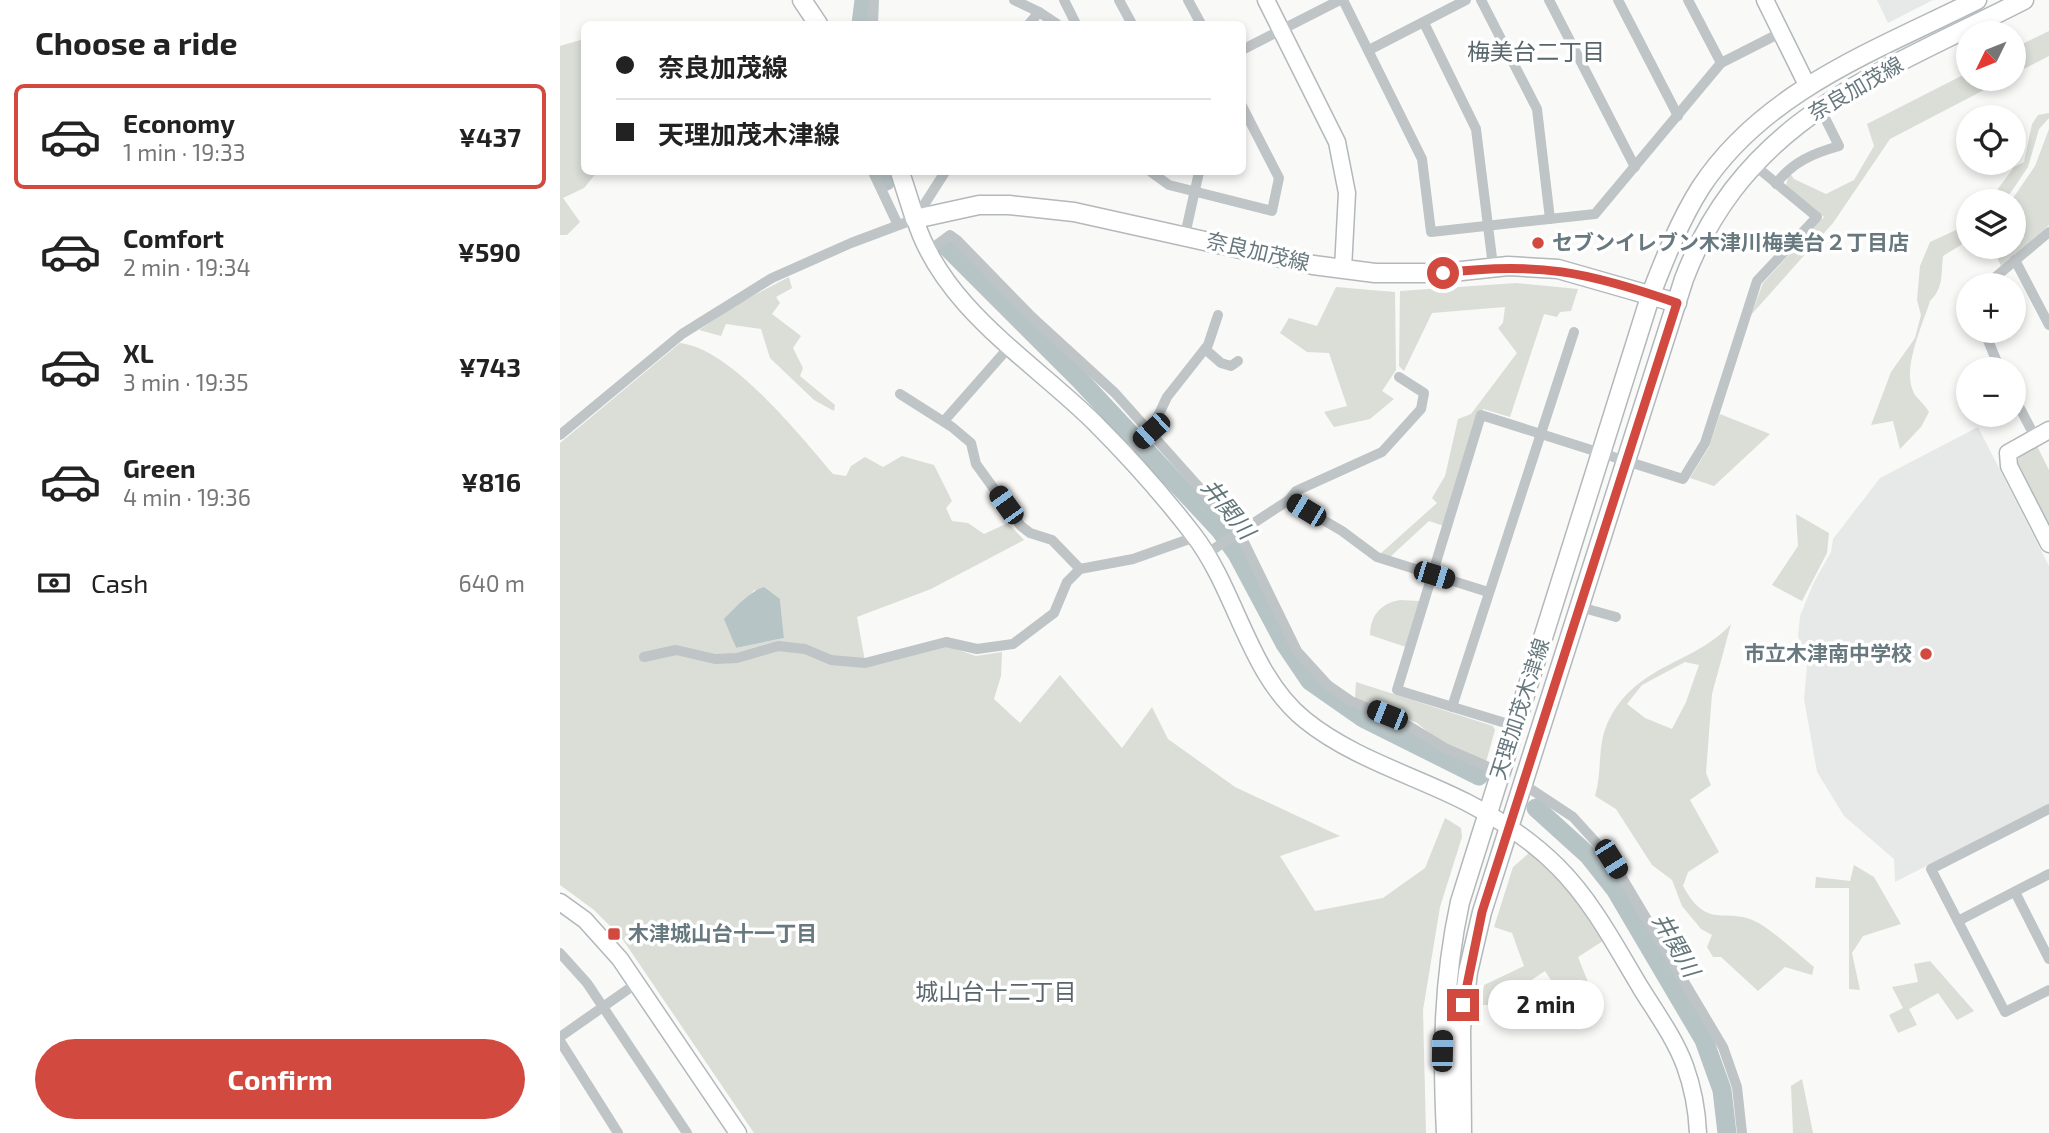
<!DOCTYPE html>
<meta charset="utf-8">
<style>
body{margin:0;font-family:"Exo 2","Noto Sans JP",sans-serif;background:#f2f2f2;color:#222;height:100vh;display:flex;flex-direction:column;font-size:26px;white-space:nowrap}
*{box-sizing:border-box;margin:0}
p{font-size:23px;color:#767676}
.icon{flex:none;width:38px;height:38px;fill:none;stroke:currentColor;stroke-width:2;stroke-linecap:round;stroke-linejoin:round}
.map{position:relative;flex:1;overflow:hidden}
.sheet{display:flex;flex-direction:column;background:#fff;width:560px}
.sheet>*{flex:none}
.hud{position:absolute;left:21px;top:21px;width:665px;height:154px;border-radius:10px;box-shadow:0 4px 10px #0003;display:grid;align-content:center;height:154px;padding:0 35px;background:#fff}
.needle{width:46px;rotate:227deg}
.controls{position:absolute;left:1396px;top:21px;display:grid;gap:14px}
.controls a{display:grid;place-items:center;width:70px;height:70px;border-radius:50%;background:#fff;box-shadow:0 4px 10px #0003;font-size:35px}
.end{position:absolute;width:32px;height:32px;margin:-16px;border:9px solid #d24a3f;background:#fff;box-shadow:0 0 0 4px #fff}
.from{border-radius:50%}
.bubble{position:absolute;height:49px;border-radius:24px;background:#fff;box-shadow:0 4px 10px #0003;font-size:23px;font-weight:700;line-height:49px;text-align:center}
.car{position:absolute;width:21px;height:42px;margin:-21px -10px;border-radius:9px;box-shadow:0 0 5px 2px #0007;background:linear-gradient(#222 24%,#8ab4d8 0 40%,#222 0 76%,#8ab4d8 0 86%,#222 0)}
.hud b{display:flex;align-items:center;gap:24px;height:66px;font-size:26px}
.hud b+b{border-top:2px solid #e0e0e0}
.hud i{width:18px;height:18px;background:#222}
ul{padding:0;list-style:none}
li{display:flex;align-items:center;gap:21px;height:105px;margin:0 14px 10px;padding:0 21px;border:4px solid transparent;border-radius:10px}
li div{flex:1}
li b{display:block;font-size:26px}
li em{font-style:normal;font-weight:700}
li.active{border-color:#d24a3f}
li>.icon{width:63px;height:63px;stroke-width:1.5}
h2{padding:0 35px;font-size:32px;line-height:84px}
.pay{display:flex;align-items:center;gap:18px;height:77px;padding:0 35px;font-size:26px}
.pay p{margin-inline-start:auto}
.button{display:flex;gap:14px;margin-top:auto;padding:14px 35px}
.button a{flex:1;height:80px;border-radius:42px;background:#d24a3f;color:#fff;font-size:28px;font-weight:700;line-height:80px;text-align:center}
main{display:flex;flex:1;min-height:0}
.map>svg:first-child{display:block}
</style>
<main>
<section class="sheet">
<h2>Choose a ride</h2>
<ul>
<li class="active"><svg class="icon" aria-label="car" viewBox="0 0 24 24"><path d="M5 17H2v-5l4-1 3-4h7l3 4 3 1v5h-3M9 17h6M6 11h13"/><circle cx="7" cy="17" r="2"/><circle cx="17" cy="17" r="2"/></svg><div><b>Economy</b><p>1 min · 19:33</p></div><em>¥437</em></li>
<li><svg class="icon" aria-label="car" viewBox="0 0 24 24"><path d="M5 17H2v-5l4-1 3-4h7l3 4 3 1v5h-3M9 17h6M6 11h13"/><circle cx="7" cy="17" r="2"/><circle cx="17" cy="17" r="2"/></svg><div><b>Comfort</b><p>2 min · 19:34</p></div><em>¥590</em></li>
<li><svg class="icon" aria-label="car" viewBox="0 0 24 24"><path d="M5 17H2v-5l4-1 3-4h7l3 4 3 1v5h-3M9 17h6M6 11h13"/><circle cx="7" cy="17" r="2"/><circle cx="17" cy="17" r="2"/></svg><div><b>XL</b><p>3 min · 19:35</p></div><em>¥743</em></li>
<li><svg class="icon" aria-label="car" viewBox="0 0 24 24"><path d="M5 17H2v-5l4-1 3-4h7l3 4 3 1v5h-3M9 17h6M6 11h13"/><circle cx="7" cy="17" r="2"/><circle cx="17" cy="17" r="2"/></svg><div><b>Green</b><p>4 min · 19:36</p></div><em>¥816</em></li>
</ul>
<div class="pay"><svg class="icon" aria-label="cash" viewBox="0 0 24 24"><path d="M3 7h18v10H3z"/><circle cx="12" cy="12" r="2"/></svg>Cash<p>640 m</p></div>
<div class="button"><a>Confirm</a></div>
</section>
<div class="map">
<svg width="1489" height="1133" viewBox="0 0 1489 1133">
<rect width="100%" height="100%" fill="#f9f9f8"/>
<!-- built -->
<g fill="#e7e9e8">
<path d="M 1317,0 L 1373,0 L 1328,23 Z"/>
<path d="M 1418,427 L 1489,566 L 1489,804 L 1335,882 L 1334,859 L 1284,816 L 1257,772 L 1244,699 L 1247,666 L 1238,636 L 1240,616 L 1253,584 L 1271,552 L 1273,539 L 1320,478 Z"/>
</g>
<!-- green -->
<g fill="#daded7" fill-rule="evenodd">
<path d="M 1489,31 L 1489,56 L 1454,74 L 1454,48 Z"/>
<path d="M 24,39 L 24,172 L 37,172 L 24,188 L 3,198 L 20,222 L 7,235 L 0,235 L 0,46 Z"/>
<path d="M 1409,72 L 1409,79 L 1445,79 L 1330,139 L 1273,223 L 1191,315 L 1203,283 L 1264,217 L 1226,186 L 1229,172 L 1234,179 L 1266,194 L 1294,180 L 1314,146 L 1307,124 Z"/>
<path d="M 1489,113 L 1489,118 L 1479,129 L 1468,167 L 1445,201 L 1429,201 L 1454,167 L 1464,162 L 1472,124 L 1478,115 Z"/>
<path d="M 1489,129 L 1489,225 L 1441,266 L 1432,247 L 1454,247 L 1454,201 L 1451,201 L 1475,166 Z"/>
<path d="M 1409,224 L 1409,240 L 1383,256 C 1381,272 1384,288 1370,301 C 1363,324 1340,372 1355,395 C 1360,401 1365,405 1369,412 L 1361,427 L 1340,449 L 1333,421 L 1311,425 L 1331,372 L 1355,338 L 1361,315 L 1357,300 L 1360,266 L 1370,242 Z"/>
<path d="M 229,277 L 232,288 L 216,297 L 220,303 L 212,314 L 241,336 L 233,348 L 243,368 L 240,376 L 275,405 L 274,411 L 254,400 L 210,358 L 201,329 L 166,324 L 161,336 L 139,330 L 179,303 Z"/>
<path d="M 956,283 L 1018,289 L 1011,311 L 1000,312 L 997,317 L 984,314 L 950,417 L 923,409 L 884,526 L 869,521 L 830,557 L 820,554 L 877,503 L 872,498 L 885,476 L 898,419 L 911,414 L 957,353 L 938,328 L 943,323 L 945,307 L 872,313 L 844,371 L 839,366 L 840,291 Z"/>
<path d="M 776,287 L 835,292 L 836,370 L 822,391 L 834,399 L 810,419 L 774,427 L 764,412 L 787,406 L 769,353 L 747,352 L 720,333 L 729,318 L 757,326 Z"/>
<path d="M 120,343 C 170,348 240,435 273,474 L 286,476 L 291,466 L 305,457 L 323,467 L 342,456 L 374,465 L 392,501 L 386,508 L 392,521 L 408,523 L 424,534 L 448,523 L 464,540 L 371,589 L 297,617 L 306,667 L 384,645 L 416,656 L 442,652 L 441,676 L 434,699 L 460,723 L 500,675 L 562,748 L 592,707 L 608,739 L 675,787 L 780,836 L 720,856 L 755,911 L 823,898 L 865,868 L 885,818 L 901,828 L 902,837 L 880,907 L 863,1010 L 866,1133 L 194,1133 L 61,937 L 34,910 L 0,885 L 0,443 ZM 194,590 L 220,599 L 224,638 L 176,648 C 166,631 183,604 194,590 Z"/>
<path d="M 1160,414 L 1210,434 L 1154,486 L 1130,478 L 1149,447 Z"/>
<path d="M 1477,446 L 1489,470 L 1489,525 L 1457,463 L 1460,454 Z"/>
<path d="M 1236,514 L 1269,533 L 1267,553 L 1242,601 L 1212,585 L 1238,546 Z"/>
<path d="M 840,600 L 860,601 L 846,647 L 810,635 C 810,616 821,603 840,600 Z"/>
<path d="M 1171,624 L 1152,694 L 1146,773 L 1151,785 L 1130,800 L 1159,852 L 1128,872 L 1123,886 C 1149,934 1167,903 1202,925 C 1220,937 1237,953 1254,967 L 1252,975 L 1225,967 L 1198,991 L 1161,957 L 1153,957 L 1147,947 L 1152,935 L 1141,929 L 1122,906 L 1112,880 L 1092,865 L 1056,809 L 1035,796 C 1043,770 1036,743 1050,718 C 1079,663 1135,664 1171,624 ZM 1125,662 L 1139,665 L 1126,702 L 1112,729 L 1085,718 L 1067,704 L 1082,685 Z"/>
<path d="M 796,682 L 933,726 L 935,730 L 926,762 L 879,741 L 857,723 L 795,699 Z"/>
<path d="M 969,853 L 1006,887 L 1043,941 L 1018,957 L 1028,982 L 1007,993 L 998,991 L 985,971 L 958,989 L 966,1008 L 942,1019 L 929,1005 L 921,1005 L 924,985 L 964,966 L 952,933 L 934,927 L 953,867 Z"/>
<path d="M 1294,865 L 1314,877 L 1341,924 L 1303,936 L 1292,953 L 1300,990 L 1289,989 L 1289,888 L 1255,888 L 1256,877 L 1290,881 Z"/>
<path d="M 1370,961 L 1414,1011 L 1397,1020 L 1378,993 L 1349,1009 L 1357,1025 L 1338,1033 L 1329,1015 L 1343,1008 L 1332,987 L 1358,982 L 1354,964 Z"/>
<path d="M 1242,1079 L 1253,1133 L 1233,1133 L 1231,1086 Z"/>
</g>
<!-- water -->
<path fill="#b7c4c6" d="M 204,587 L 220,599 L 224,638 L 176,648 L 164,619 C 174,609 190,591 204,587 Z"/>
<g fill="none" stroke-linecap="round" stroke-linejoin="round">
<!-- river -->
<g stroke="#b7c4c6" stroke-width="19">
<path d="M 301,24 L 304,0"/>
<path d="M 322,172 L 326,181"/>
<path d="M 386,246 L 520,380 L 660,530 L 677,554 L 725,644 L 750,681 L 803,718 L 919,776"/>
<path d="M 976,808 L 1029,856 L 1055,889 L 1144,1040 L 1162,1090 L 1167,1133"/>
</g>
<defs>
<g id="secondary">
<path d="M 706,0 L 777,142 L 787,193 L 783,269"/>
<path d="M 1205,0 L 1247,85"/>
<path d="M 355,219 C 382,307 471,360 534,422 C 569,457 603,495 633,534 C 677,591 688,674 745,720 C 792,758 853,775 906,802 C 939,819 972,841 998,867 C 1033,902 1056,947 1082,990 C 1097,1014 1115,1039 1125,1066 C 1133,1088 1137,1110 1138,1133"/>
<path d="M 1489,430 L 1448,453 L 1449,466 L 1489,544"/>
<path d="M 0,902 L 25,920 L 60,959 L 178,1133"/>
</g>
<g id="primary">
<path d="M 242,0 L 258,24"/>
<path d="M 340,172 L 355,219 L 419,205 L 449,205 L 514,212 L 753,265 L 815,273 L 883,273 L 948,266 L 998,269 L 1117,303"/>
<path d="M 886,1133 C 882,1054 883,980 900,902 L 1091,294 C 1105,258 1120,220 1141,187 C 1205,90 1317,50 1417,0"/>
<path d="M 902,1133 L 901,1029 L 908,972 L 922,912 L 1124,279 C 1186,116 1322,73 1464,0"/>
</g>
</defs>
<!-- secondary casing -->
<use href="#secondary" stroke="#b1b8bb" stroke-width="19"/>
<!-- primary casing -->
<use href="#primary" stroke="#b3b8bb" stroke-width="21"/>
<!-- street -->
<g stroke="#bfc4c6" stroke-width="10">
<path d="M 454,0 L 479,12 L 469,24"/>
<path d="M 504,0 L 516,24"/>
<path d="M 559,0 L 572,24"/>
<path d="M 628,0 L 641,24"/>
<path d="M 783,0 L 862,159 L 871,232 L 1035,214 L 1161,63 L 1222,32"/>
<path d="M 921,0 L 977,109 L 990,219"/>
<path d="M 989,0 L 1075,167"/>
<path d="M 1058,0 L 1118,116"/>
<path d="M 1128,0 L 1161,63"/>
<path d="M 479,12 L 497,24"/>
<path d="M 864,23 L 916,129 L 933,266"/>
<path d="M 313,24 L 314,0"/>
<path d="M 682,50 L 780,0"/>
<path d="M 809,50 L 906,0"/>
<path d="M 313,172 L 338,225"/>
<path d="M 591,172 L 609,185 L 712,211 L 719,178 L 682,106"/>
<path d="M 1216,184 C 1232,162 1254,153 1279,146 L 1259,106"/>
<path d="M 625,235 L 639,172"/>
<path d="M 367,252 L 390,235 L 397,240 L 472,317 L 555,393 L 679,532 L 737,651 L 768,685 L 791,701 L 844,723 L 885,748 L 940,772"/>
<path d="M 1455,260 L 1489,325"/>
<path d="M 1426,285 L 1489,232"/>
<path d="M 1424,331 L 1440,369"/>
<path d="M 645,349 L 661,363 L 671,366 L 678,361"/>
<path d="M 340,394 L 392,427 L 411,443 L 416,464 L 461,526 L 470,533 L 492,540 L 520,569"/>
<path d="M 1454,397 L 1475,437"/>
<path d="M 384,421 L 450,346"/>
<path d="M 0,435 L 122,334 L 212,278 L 291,243 L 355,219 L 385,172"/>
<path d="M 564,454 L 591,431 L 607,397 L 648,345 L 658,315"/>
<path d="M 729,500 L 782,531 L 817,557 L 928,592"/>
<path d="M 646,554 L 729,500 L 736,491 L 822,452 L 861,409 L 864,393 L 839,377"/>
<path d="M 1020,607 L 1056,617"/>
<path d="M 84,657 L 116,650 L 155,659 L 177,658 L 218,646 L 245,649 L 271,660 L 305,663 L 386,642 L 417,649 L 453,644 L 494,613 L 507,582 L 520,569 L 573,559 L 635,537"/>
<path d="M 892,707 L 1014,332"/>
<path d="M 955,726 L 837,690 L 921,415 L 1123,479 L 1145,443 L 1197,281 L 1257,217 L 1193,164"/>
<path d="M 963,784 L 1013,817 L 1051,859 L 1163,1047 L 1177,1087 L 1182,1133"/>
<path d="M 1489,809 L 1371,869 L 1445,1012 L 1489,990"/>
<path d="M 1455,892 L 1489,959"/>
<path d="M 1398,921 L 1489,874"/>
<path d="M 0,953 L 27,983 L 127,1133"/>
<path d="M 0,1037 L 77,983"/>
<path d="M 0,1041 L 58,1133"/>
</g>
<!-- secondary -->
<use href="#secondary" stroke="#fff" stroke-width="16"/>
<!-- primary -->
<use href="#primary" stroke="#fff" stroke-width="18"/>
</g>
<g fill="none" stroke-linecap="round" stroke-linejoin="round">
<!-- route -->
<path stroke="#d24a3f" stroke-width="9" d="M 883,273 C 977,261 1028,272 1117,303 L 922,912 L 903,1005"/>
</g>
<!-- markers -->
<g fill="#d24a3f" stroke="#fff" stroke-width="2.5">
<circle cx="978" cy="243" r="7"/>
<circle cx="1366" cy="654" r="7"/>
<rect x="47" y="927" width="14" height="14" rx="3.5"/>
</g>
<g text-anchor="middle" stroke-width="7" stroke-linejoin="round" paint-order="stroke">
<!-- street labels -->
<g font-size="21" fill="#67797f" stroke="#fff">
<text transform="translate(1296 89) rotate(-30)" y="7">奈良加茂線</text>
<text transform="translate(698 252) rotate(13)" y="7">奈良加茂線</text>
<text transform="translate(960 709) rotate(-72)" y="7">天理加茂木津線</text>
</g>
<!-- poi labels -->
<g font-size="21" font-weight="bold" fill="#67797f" stroke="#fff" text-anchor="start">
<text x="992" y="250">セブンイレブン木津川梅美台２丁目店</text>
<text x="1352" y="661" text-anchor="end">市立木津南中学校</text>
<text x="68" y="941">木津城山台十一丁目</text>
</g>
<!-- neighbourhood labels -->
<g font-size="23" fill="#59666b" stroke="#fff">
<text x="976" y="60">梅美台二丁目</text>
<text x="436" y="1000">城山台十二丁目</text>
</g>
<!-- water labels -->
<g font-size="23" font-style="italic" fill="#627679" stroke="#fff">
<text transform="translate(668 509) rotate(51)" y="8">井関川</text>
<text transform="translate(1116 945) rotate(60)" y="8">井関川</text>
</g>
</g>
</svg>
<div class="controls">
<a><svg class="needle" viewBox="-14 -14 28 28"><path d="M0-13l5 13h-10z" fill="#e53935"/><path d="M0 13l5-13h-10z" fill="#767676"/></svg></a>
<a><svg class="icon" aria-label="locate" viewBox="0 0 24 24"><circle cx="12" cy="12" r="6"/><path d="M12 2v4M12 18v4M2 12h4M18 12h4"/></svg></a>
<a><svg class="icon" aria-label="layers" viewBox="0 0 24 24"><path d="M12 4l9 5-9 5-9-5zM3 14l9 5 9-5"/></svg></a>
<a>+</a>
<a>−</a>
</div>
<i class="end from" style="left:883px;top:273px"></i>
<i class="end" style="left:903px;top:1005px"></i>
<div class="bubble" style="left:928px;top:980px;width:116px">2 min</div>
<i class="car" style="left:591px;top:431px;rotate:228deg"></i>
<i class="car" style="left:446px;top:505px;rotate:324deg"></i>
<i class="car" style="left:746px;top:510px;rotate:301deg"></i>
<i class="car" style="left:874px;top:575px;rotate:107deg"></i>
<i class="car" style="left:827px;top:715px;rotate:292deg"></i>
<i class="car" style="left:1051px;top:859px;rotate:148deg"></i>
<i class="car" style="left:882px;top:1051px;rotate:1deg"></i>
<div class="hud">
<b><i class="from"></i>奈良加茂線</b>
<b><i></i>天理加茂木津線</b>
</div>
</div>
</main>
